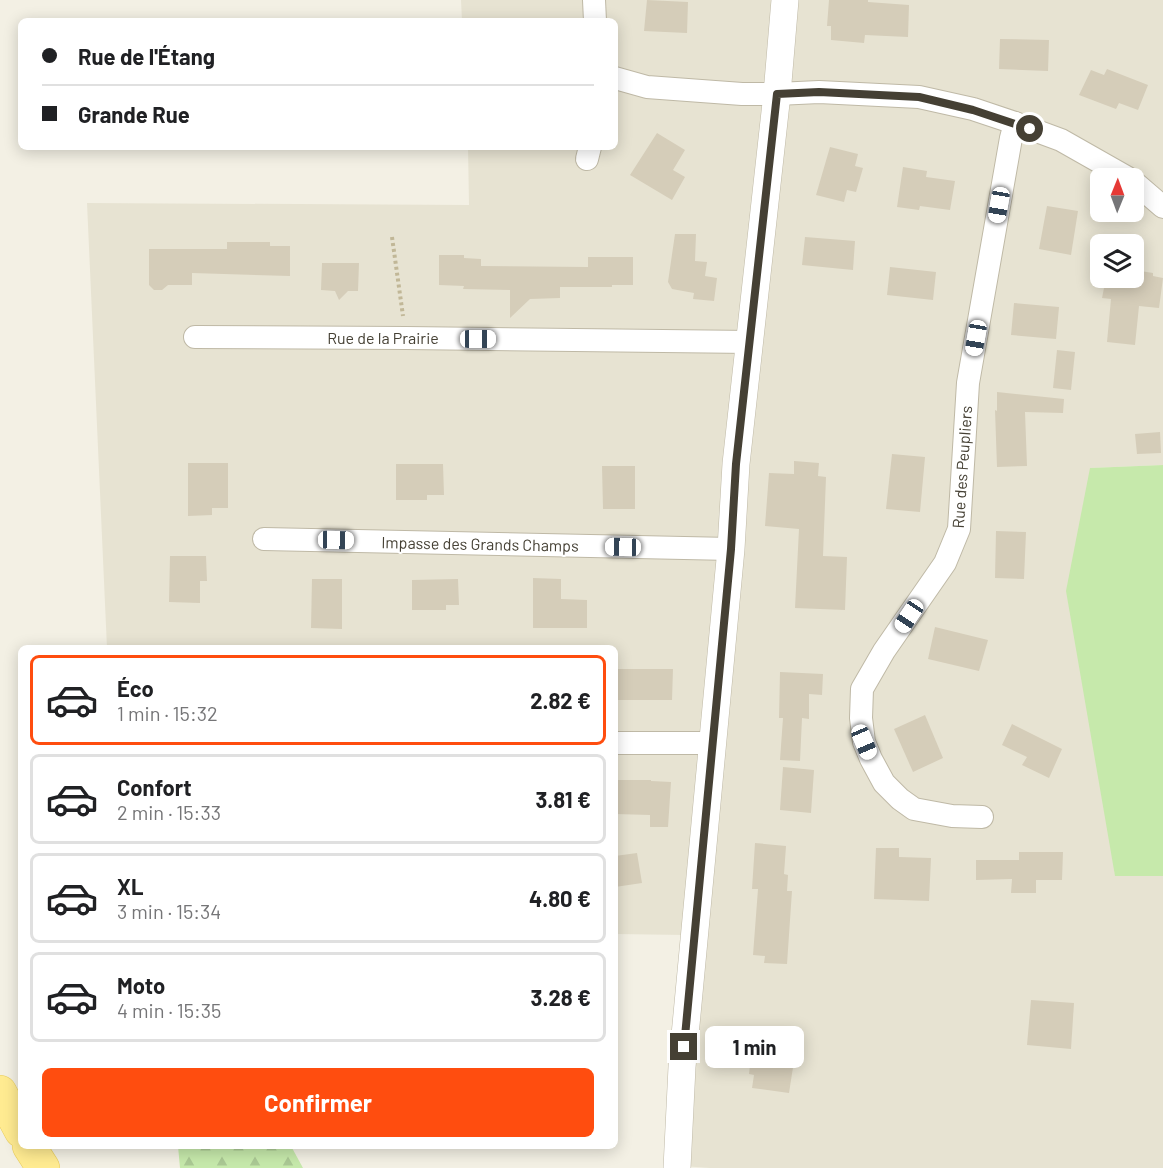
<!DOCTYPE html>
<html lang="fr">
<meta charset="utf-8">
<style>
body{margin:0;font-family:Barlow,sans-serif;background:#f6f6f6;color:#202124;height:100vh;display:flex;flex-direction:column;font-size:22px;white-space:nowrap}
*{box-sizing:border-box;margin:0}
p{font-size:20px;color:#757577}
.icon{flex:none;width:33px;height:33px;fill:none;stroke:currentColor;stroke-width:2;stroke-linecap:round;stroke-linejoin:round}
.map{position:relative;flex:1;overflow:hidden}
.panel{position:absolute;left:18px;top:645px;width:600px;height:504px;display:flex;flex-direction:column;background:#fff;border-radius:9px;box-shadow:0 3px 15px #0003}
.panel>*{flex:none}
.guide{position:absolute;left:18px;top:18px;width:600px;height:132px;border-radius:9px;box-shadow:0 3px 15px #0003;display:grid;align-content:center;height:132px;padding:0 24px;background:#fff}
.needle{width:39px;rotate:1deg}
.fabs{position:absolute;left:1090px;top:168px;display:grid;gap:12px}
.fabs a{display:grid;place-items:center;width:54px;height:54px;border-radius:9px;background:#fff;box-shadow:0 3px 15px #0003;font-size:30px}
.end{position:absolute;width:27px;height:27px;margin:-14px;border:8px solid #454034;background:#fff;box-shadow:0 0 0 3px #fff}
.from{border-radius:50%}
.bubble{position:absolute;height:42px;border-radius:9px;background:#fff;box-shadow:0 3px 15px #0003;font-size:20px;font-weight:700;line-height:42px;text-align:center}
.car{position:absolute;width:18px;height:36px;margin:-18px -9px;border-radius:8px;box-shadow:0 0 4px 2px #0007;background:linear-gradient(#fff 24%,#345 0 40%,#fff 0 76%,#345 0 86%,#fff 0)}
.guide b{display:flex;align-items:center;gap:21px;height:57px;font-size:22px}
.guide b+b{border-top:2px solid #e0e0e0}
.guide i{width:15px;height:15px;background:#202124}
ul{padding:10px 0 0;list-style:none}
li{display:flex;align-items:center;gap:18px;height:90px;margin:0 12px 9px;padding:0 12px;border:3px solid #e0e0e0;border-radius:9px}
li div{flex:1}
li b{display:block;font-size:22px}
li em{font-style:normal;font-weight:700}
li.current{border-color:#ff4d0f}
li>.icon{width:54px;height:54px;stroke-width:1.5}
.button{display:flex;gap:12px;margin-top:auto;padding:12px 24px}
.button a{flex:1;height:69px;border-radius:9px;background:#ff4d0f;color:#fff;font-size:24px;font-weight:700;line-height:69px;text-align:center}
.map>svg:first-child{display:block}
</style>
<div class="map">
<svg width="1163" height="1168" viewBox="0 0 1163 1168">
<defs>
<pattern id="forest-firs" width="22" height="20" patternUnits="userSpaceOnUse" patternTransform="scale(1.5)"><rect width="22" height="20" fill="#c6e9ab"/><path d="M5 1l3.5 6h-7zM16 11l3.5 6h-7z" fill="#abc994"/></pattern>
</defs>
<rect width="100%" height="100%" fill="#f3f0e4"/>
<!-- residential -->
<path fill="#e7e3d2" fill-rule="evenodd" d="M 461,0 L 1163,0 L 1163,465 L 1090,468 L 1115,876 L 1163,876 L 1163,1168 L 710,1168 L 682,1166 L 685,935 L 615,934 L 615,648 L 107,648 L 87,203 L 469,205 L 468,147 L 615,147 L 615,21 L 462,21 ZM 1101,178 L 1134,178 L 1134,212 L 1101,212 ZM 1101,244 L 1134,244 L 1134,278 L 1101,278 Z"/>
<!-- green -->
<path fill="#c6e9ab" d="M 1163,465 L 1163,876 L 1115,876 L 1066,591 L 1090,468 Z"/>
<!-- forest -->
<path fill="url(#forest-firs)" d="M 178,1146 L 291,1146 L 303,1168 L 180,1168 Z"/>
<!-- building -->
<g fill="#d5cdb9">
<path d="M 647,0 L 688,2 L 687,33 L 644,31 Z"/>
<path d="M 829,0 L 868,0 L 868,2 L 909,5 L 908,37 L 865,35 L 864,43 L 831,40 L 831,26 L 827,26 Z"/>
<path d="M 1000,39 L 1049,40 L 1048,71 L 999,69 Z"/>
<path d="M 1107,69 L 1148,85 L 1138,110 L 1119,103 L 1116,109 L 1079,95 L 1091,70 L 1104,75 Z"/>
<path d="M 657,133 L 685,150 L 673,170 L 685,177 L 672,200 L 630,175 Z"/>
<path d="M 830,147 L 858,154 L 855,166 L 863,168 L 856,192 L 847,190 L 844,202 L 816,195 Z"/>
<path d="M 903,167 L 927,171 L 926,177 L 955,181 L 950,210 L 920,206 L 919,210 L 897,207 Z"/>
<path d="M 1047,206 L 1078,211 L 1071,255 L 1039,249 Z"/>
<path d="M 675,234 L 696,234 L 695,261 L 707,262 L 705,276 L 717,278 L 714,301 L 693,299 L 694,293 L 672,289 L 668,282 Z"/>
<path d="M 805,237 L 855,241 L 853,270 L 802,265 Z"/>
<path d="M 227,242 L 270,242 L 270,246 L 290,246 L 290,276 L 192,273 L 192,285 L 168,285 L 162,290 L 154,290 L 149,285 L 149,249 L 227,249 Z"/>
<path d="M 439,255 L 464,255 L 464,258 L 481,259 L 481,266 L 588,267 L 588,257 L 633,257 L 633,285 L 612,285 L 612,287 L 560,287 L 560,298 L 530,299 L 510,318 L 510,290 L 463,289 L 464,286 L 439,285 Z"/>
<path d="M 322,263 L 359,263 L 358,291 L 348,291 L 339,300 L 335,291 L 321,290 Z"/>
<path d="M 890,267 L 936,272 L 933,300 L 887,295 Z"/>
<path d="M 1134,270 L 1153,273 L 1153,276 L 1163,278 L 1159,308 L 1139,306 L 1135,345 L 1107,342 L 1111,299 L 1102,298 L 1106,278 L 1134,278 Z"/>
<path d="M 1014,303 L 1059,307 L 1056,339 L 1011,335 Z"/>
<path d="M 1057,350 L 1075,352 L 1071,390 L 1053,388 Z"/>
<path d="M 997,392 L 1064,399 L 1063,413 L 1025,412 L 1027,466 L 997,467 L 995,410 L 997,411 Z"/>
<path d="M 1160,432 L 1161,453 L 1137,454 L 1135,434 Z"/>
<path d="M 892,454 L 925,457 L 920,512 L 886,509 Z"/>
<path d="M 794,461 L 819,463 L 818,476 L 826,477 L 823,556 L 847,557 L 845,610 L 795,608 L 799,529 L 765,526 L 769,473 L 794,474 Z"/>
<path d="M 188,463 L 228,463 L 228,508 L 212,508 L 212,515 L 188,516 Z"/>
<path d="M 396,464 L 443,464 L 444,495 L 427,495 L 427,500 L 396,500 Z"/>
<path d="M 602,466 L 635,466 L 635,509 L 603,509 Z"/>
<path d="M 996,531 L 1026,532 L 1024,579 L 995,578 Z"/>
<path d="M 170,556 L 206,556 L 207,581 L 200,581 L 200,603 L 169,602 Z"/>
<path d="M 533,578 L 561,579 L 561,599 L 587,600 L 587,628 L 533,628 Z"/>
<path d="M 312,579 L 342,579 L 342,629 L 311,628 Z"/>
<path d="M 458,579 L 459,605 L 446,605 L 446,610 L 412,610 L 412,580 Z"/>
<path d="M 935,627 L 988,640 L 979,671 L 928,659 Z"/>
<path d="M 615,669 L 673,669 L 672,700 L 615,700 Z"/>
<path d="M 780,672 L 823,674 L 822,695 L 809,694 L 809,719 L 802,718 L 800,761 L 780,760 L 783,718 L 779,718 Z"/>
<path d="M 925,715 L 943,758 L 913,772 L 894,729 Z"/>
<path d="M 1012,724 L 1062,749 L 1049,778 L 1022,765 L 1027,757 L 1002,745 Z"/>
<path d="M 783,767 L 814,770 L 811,813 L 780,810 Z"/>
<path d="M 615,780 L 651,780 L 651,781 L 671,782 L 668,827 L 650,827 L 650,815 L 615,814 Z"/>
<path d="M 755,843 L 786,846 L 784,874 L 788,875 L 787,891 L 792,891 L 787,964 L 764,963 L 765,956 L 753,955 L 758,889 L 752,889 Z"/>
<path d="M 876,848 L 899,848 L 899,857 L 931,858 L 929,901 L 874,899 Z"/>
<path d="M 1019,852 L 1063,852 L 1062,880 L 1036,880 L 1036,893 L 1011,893 L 1012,879 L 976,880 L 976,860 L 1019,860 Z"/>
<path d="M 637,853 L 642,883 L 615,887 L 615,856 Z"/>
<path d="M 1031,1000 L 1074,1003 L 1071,1049 L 1027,1045 Z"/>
<path d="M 751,1055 L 794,1061 L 789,1093 L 752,1088 L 754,1075 L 749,1074 Z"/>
</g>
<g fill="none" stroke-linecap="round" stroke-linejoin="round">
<defs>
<g id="minor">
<path d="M 594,0 L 595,21"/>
<path d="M 615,78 L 647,87 L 742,94 L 777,94 L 819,92 L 919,97 L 973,109 L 1015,123 L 1061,140 L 1128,178"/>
<path d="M 587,159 L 590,147"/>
<path d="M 1134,182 L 1163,207"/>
<path d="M 195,337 L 406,338 L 751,342"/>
<path d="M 264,539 L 731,549"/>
<path d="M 615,743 L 713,743"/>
<path d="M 982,817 L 952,816 L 914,809 L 900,799 L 884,783 L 871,759 L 864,742 L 861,718 L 862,689 L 884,651 L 945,563 L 959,529 L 968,383 L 1011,138 L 1015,123"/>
</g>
<path id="tertiary" d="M 677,1168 L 682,1067 L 731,549 L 736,464 L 777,94 L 785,0"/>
<g id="primary">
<path d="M 0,1092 L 21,1131"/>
<path d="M 29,1146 L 43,1168"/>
</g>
</defs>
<!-- minor casing -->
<use href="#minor" stroke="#bfb9a6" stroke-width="24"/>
<!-- tertiary casing -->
<use href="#tertiary" stroke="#bfb9a6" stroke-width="28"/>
<!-- primary casing -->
<use href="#primary" stroke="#e8cd5d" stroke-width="34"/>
<!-- path -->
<path stroke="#c1b797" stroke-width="4" stroke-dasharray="3 3" stroke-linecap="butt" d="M 392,237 L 403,316"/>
<!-- minor -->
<use href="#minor" stroke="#fff" stroke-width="22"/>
<!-- tertiary -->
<use href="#tertiary" stroke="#fff" stroke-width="27"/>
<!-- primary -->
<use href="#primary" stroke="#ffeb91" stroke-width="33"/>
</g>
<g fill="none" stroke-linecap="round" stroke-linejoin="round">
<!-- route -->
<path stroke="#454034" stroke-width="8" d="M 684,1047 L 731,549 L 736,464 L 777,94 L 819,92 L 919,97 L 973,110 L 1030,129"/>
</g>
<g text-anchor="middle" stroke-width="4.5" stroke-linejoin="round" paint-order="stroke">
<!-- street labels -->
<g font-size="16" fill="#454034" stroke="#fff">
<text x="383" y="344">Rue de la Prairie</text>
<text transform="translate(962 467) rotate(-86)" y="6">Rue des Peupliers</text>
<text transform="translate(480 544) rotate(1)" y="6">Impasse des Grands Champs</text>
</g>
</g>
</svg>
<div class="fabs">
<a><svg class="needle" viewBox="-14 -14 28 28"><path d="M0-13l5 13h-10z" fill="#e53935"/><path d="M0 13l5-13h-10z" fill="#757577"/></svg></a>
<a><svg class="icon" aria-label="layers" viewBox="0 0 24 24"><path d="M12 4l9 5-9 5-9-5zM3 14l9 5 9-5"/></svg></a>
</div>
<i class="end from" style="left:1030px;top:129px"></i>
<i class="end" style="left:684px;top:1047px"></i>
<div class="bubble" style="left:705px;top:1026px;width:99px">1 min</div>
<i class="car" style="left:999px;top:205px;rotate:190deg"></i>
<i class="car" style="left:976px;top:338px;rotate:190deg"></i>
<i class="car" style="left:478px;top:339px;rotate:90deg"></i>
<i class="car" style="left:336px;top:540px;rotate:91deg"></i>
<i class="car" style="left:623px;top:547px;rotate:271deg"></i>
<i class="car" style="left:909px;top:616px;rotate:214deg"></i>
<i class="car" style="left:864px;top:742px;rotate:157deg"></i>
<div class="guide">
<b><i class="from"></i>Rue de l'Étang</b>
<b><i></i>Grande Rue</b>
</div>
<section class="panel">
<ul>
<li class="current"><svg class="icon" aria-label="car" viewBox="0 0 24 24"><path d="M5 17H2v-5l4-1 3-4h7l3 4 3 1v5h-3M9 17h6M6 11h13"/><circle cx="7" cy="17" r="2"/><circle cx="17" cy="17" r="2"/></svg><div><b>Éco</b><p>1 min · 15:32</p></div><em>2.82 €</em></li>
<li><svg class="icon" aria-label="car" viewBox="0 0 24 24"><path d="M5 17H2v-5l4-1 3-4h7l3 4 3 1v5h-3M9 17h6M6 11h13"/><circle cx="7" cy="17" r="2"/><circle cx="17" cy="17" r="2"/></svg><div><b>Confort</b><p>2 min · 15:33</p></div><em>3.81 €</em></li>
<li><svg class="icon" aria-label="car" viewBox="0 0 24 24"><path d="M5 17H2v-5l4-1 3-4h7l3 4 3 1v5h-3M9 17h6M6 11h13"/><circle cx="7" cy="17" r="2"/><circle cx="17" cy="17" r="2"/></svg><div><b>XL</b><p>3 min · 15:34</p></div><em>4.80 €</em></li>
<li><svg class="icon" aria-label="car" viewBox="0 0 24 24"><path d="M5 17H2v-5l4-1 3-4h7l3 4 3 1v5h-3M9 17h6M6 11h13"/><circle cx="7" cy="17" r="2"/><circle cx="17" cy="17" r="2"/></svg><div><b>Moto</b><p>4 min · 15:35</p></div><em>3.28 €</em></li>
</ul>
<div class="button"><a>Confirmer</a></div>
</section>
</div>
